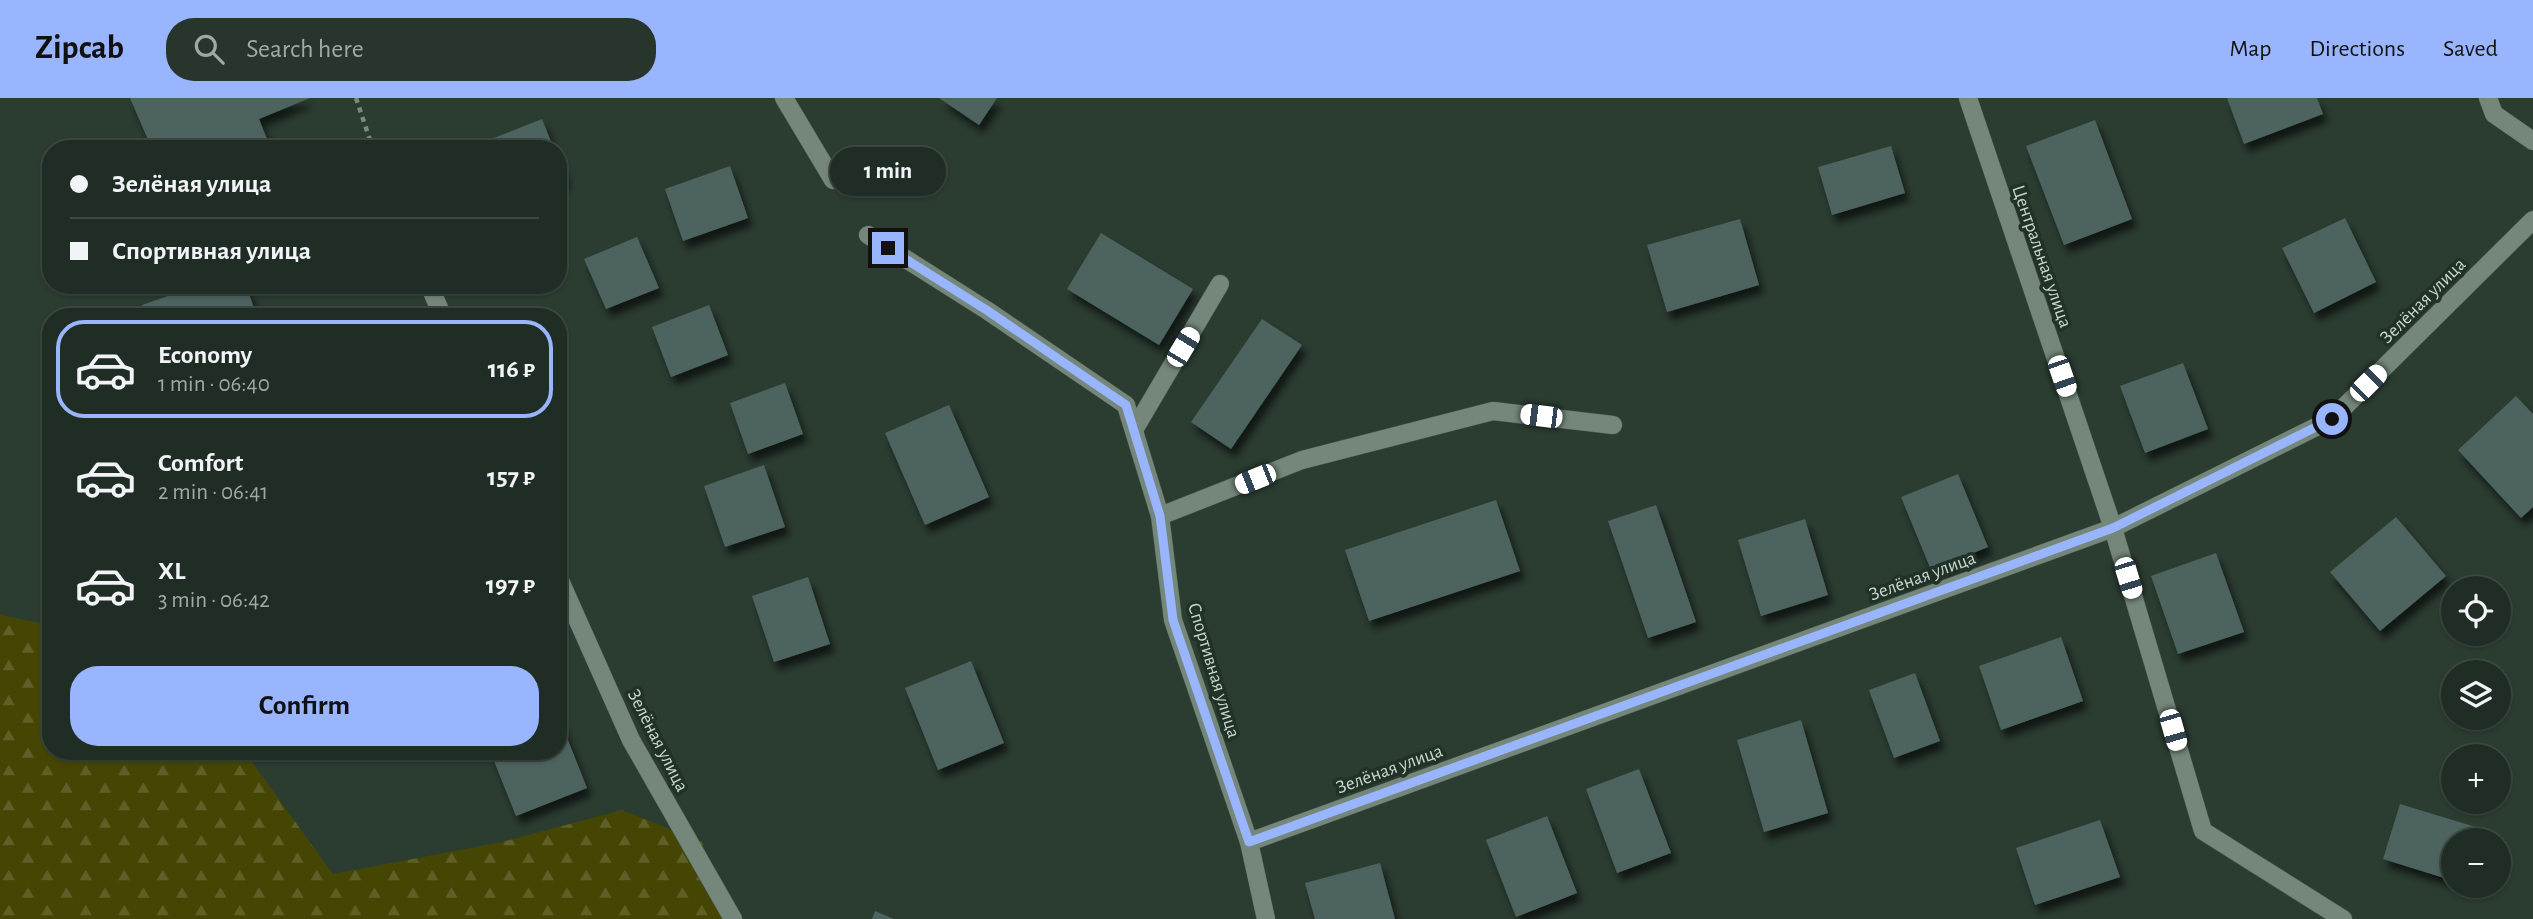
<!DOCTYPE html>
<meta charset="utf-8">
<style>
body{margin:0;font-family:"Alegreya Sans",sans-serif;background:#28352d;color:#f1f3f6;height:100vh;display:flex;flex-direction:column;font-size:26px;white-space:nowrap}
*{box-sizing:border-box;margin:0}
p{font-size:23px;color:#a2a8a7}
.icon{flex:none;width:38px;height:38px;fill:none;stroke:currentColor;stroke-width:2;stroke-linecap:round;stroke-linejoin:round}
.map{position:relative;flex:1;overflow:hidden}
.drawer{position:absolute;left:42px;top:210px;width:525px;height:452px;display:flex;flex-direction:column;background:#202d25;border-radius:28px;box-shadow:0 2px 5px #0004,0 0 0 2px #3d4942}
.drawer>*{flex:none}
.banner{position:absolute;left:42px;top:42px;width:525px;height:154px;border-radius:28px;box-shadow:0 2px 5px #0004,0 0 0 2px #3d4942;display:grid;align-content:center;height:154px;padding:0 28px;background:#202d25}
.controls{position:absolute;left:2441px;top:478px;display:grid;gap:14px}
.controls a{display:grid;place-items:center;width:70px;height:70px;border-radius:50%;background:#202d25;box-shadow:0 2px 5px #0004,0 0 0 2px #3d4942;font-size:35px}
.end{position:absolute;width:32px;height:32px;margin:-16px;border:9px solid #98b5fd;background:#111;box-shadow:0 0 0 4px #111}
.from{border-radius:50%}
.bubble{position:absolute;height:49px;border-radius:24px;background:#202d25;box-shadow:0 2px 5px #0004,0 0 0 2px #3d4942;font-size:23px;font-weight:700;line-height:49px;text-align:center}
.car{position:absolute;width:21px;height:42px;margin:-21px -10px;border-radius:9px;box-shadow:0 0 5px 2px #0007;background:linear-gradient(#fff 24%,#345 0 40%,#fff 0 76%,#345 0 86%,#fff 0)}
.banner b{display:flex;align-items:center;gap:24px;height:66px;font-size:26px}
.banner b+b{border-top:2px solid #3d4942}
.banner i{width:18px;height:18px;background:#f1f3f6}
ul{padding:12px 0 0;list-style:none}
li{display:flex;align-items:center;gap:21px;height:98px;margin:0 14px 10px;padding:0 14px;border:4px solid transparent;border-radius:28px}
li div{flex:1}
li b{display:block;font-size:26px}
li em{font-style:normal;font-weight:700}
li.active{border-color:#98b5fd}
li>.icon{width:63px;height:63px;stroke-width:1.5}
.cta{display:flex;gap:14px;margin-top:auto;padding:14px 28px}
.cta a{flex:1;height:80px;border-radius:28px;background:#98b5fd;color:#111;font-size:28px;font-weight:700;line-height:80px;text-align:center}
header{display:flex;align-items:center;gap:42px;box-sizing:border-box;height:98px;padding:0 35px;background:#98b5fd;color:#111}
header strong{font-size:33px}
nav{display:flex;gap:38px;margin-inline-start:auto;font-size:24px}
.search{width:490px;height:63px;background:#28352d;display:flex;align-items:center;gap:18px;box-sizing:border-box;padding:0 24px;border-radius:28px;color:#a2a8a7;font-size:26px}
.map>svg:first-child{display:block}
</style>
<header>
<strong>Zipcab</strong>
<div class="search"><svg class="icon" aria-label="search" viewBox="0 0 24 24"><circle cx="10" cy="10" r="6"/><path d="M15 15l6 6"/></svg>Search here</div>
<nav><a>Map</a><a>Directions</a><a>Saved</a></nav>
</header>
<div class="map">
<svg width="2533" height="821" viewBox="0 0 2533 821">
<defs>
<pattern id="forest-firs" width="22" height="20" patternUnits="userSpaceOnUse" patternTransform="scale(1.75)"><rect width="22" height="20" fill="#454603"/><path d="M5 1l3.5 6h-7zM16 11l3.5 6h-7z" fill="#5f6027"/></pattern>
<filter id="shadow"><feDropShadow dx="4.5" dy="8" stdDeviation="3.5" flood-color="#0009"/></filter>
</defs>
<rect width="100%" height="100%" fill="#2b3c31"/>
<!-- forest -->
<path fill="url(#forest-firs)" d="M 0,517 L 51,527 L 51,653 L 244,653 L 333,776 L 502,744 L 622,712 L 702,744 L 731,821 L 0,821 Z"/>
<!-- building -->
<g fill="#4d645e" filter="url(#shadow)">
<path d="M 130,0 L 310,0 L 259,21 L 271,51 L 152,51 Z"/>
<path d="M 939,0 L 997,0 L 979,27 Z"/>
<path d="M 2227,0 L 2317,0 L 2323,16 L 2244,46 Z"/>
<path d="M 542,21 L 554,51 L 481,51 L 479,46 Z"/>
<path d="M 2095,22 L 2132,121 L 2064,147 L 2026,48 Z"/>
<path d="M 1891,48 L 1905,95 L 1832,117 L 1818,69 Z"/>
<path d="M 558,63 L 566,82 L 558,85 Z"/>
<path d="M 730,68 L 748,120 L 683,143 L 665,91 Z"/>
<path d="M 2345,120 L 2376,184 L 2314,215 L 2282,150 Z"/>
<path d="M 1740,121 L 1759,187 L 1667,214 L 1647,147 Z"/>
<path d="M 1101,135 L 1193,191 L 1159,247 L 1067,191 Z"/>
<path d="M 637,139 L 659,190 L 606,211 L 584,161 Z"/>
<path d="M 200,187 L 246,187 L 257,219 L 146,219 L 142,207 Z"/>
<path d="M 709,207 L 728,257 L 671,279 L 652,229 Z"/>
<path d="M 1262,221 L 1302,247 L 1231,351 L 1191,324 Z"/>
<path d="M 2183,265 L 2208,331 L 2145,355 L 2120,288 Z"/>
<path d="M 785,285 L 803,336 L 748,356 L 730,305 Z"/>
<path d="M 2516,298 L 2533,316 L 2533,409 L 2521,420 L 2458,352 Z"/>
<path d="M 949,307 L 989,399 L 925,427 L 885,335 Z"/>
<path d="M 764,367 L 785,429 L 725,449 L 704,388 Z"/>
<path d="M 1958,376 L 1988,449 L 1931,472 L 1901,399 Z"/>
<path d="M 1496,402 L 1520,473 L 1369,523 L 1345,452 Z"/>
<path d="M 1656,407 L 1696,524 L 1648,540 L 1608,423 Z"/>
<path d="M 2396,419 L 2446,478 L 2380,533 L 2330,474 Z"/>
<path d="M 1805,421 L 1828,497 L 1761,518 L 1738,442 Z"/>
<path d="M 2216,455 L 2244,534 L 2178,556 L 2151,478 Z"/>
<path d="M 808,479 L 830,546 L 774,564 L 752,498 Z"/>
<path d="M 2061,539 L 2083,603 L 2001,632 L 1979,568 Z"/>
<path d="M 971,563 L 1004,645 L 938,672 L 905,590 Z"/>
<path d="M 1915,575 L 1940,643 L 1894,660 L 1869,592 Z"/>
<path d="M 558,617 L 587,690 L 516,718 L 490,653 L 558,653 Z"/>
<path d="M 1801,622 L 1828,715 L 1764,734 L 1737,642 Z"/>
<path d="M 1639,671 L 1671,755 L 1617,775 L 1586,691 Z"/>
<path d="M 2400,706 L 2479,730 L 2476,742 L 2454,742 L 2454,783 L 2383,761 Z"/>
<path d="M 1547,718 L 1577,795 L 1516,819 L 1486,742 Z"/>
<path d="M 2100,722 L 2120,779 L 2035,807 L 2016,750 Z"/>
<path d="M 1380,765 L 1395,821 L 1315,821 L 1305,785 Z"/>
<path d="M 875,813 L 894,821 L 872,821 Z"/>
</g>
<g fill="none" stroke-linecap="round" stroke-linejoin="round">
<defs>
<g id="minor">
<path d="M 784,0 L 833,82"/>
<path d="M 1968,0 L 2113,430 L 2203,733 L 2343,821"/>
<path d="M 2488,0 L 2494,16 L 2533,43"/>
<path d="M 868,137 L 988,213 L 1126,307 L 1160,418 L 1173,522 L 1249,744 L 1266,821"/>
<path d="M 429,187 L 443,219"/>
<path d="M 1134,332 L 1220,186"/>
<path d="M 1160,418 L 1302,362 L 1493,313 L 1613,327"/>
<path d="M 558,478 L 631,642 L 733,821"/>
<path d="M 1249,744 L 2113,430 L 2332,321 L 2533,122"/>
</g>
</defs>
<!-- minor casing -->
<use href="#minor" stroke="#4a5950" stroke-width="19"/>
<!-- path -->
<path stroke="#7b887f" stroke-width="4.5" stroke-dasharray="5 5" stroke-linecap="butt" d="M 356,0 L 373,51"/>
<!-- minor -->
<use href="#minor" stroke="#74877a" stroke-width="18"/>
</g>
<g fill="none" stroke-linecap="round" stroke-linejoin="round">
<!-- route -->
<path stroke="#98b5fd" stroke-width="9" d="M 888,150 L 988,213 L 1126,307 L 1160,418 L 1173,522 L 1249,744 L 2113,430 L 2332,321"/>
</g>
<g text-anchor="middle" stroke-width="7" stroke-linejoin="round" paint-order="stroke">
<!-- street labels -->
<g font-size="19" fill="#ccd6cf" stroke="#213227">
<text transform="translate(2043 158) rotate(71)" y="7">Центральная улица</text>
<text transform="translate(2422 202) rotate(-45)" y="7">Зелёная улица</text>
<text transform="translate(1922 477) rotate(-20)" y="7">Зелёная улица</text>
<text transform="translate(1215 572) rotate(73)" y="7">Спортивная улица</text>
<text transform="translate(659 642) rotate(63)" y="7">Зелёная улица</text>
<text transform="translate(1389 670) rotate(-20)" y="7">Зелёная улица</text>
</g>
</g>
</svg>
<div class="controls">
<a><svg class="icon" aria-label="locate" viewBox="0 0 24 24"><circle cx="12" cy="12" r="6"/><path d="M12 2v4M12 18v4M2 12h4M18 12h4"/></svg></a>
<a><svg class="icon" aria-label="layers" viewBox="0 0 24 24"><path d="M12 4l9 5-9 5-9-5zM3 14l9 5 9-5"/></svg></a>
<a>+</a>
<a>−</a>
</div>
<i class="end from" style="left:2332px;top:321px"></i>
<i class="end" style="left:888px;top:150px"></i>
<div class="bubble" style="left:830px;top:49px;width:116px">1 min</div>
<i class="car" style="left:1183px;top:249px;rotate:31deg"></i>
<i class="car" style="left:2062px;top:278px;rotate:161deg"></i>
<i class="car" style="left:2368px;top:285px;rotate:45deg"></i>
<i class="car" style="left:1541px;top:318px;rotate:277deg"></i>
<i class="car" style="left:1255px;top:381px;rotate:248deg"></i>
<i class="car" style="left:2128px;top:480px;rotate:163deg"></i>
<i class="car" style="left:2173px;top:632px;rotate:164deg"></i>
<div class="banner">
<b><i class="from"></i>Зелёная улица</b>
<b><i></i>Спортивная улица</b>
</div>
<section class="drawer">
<ul>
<li class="active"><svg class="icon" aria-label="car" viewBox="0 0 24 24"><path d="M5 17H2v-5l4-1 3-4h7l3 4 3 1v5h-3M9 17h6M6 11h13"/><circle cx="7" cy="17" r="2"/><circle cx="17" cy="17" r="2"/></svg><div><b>Economy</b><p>1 min · 06:40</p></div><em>116 ₽</em></li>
<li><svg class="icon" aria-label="car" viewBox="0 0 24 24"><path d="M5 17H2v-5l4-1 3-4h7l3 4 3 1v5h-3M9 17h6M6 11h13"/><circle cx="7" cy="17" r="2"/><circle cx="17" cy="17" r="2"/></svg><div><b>Comfort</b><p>2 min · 06:41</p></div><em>157 ₽</em></li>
<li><svg class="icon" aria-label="car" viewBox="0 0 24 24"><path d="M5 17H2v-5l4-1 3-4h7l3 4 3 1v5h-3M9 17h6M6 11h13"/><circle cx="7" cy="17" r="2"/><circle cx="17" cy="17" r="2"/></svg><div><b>XL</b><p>3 min · 06:42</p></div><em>197 ₽</em></li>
</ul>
<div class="cta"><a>Confirm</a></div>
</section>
</div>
